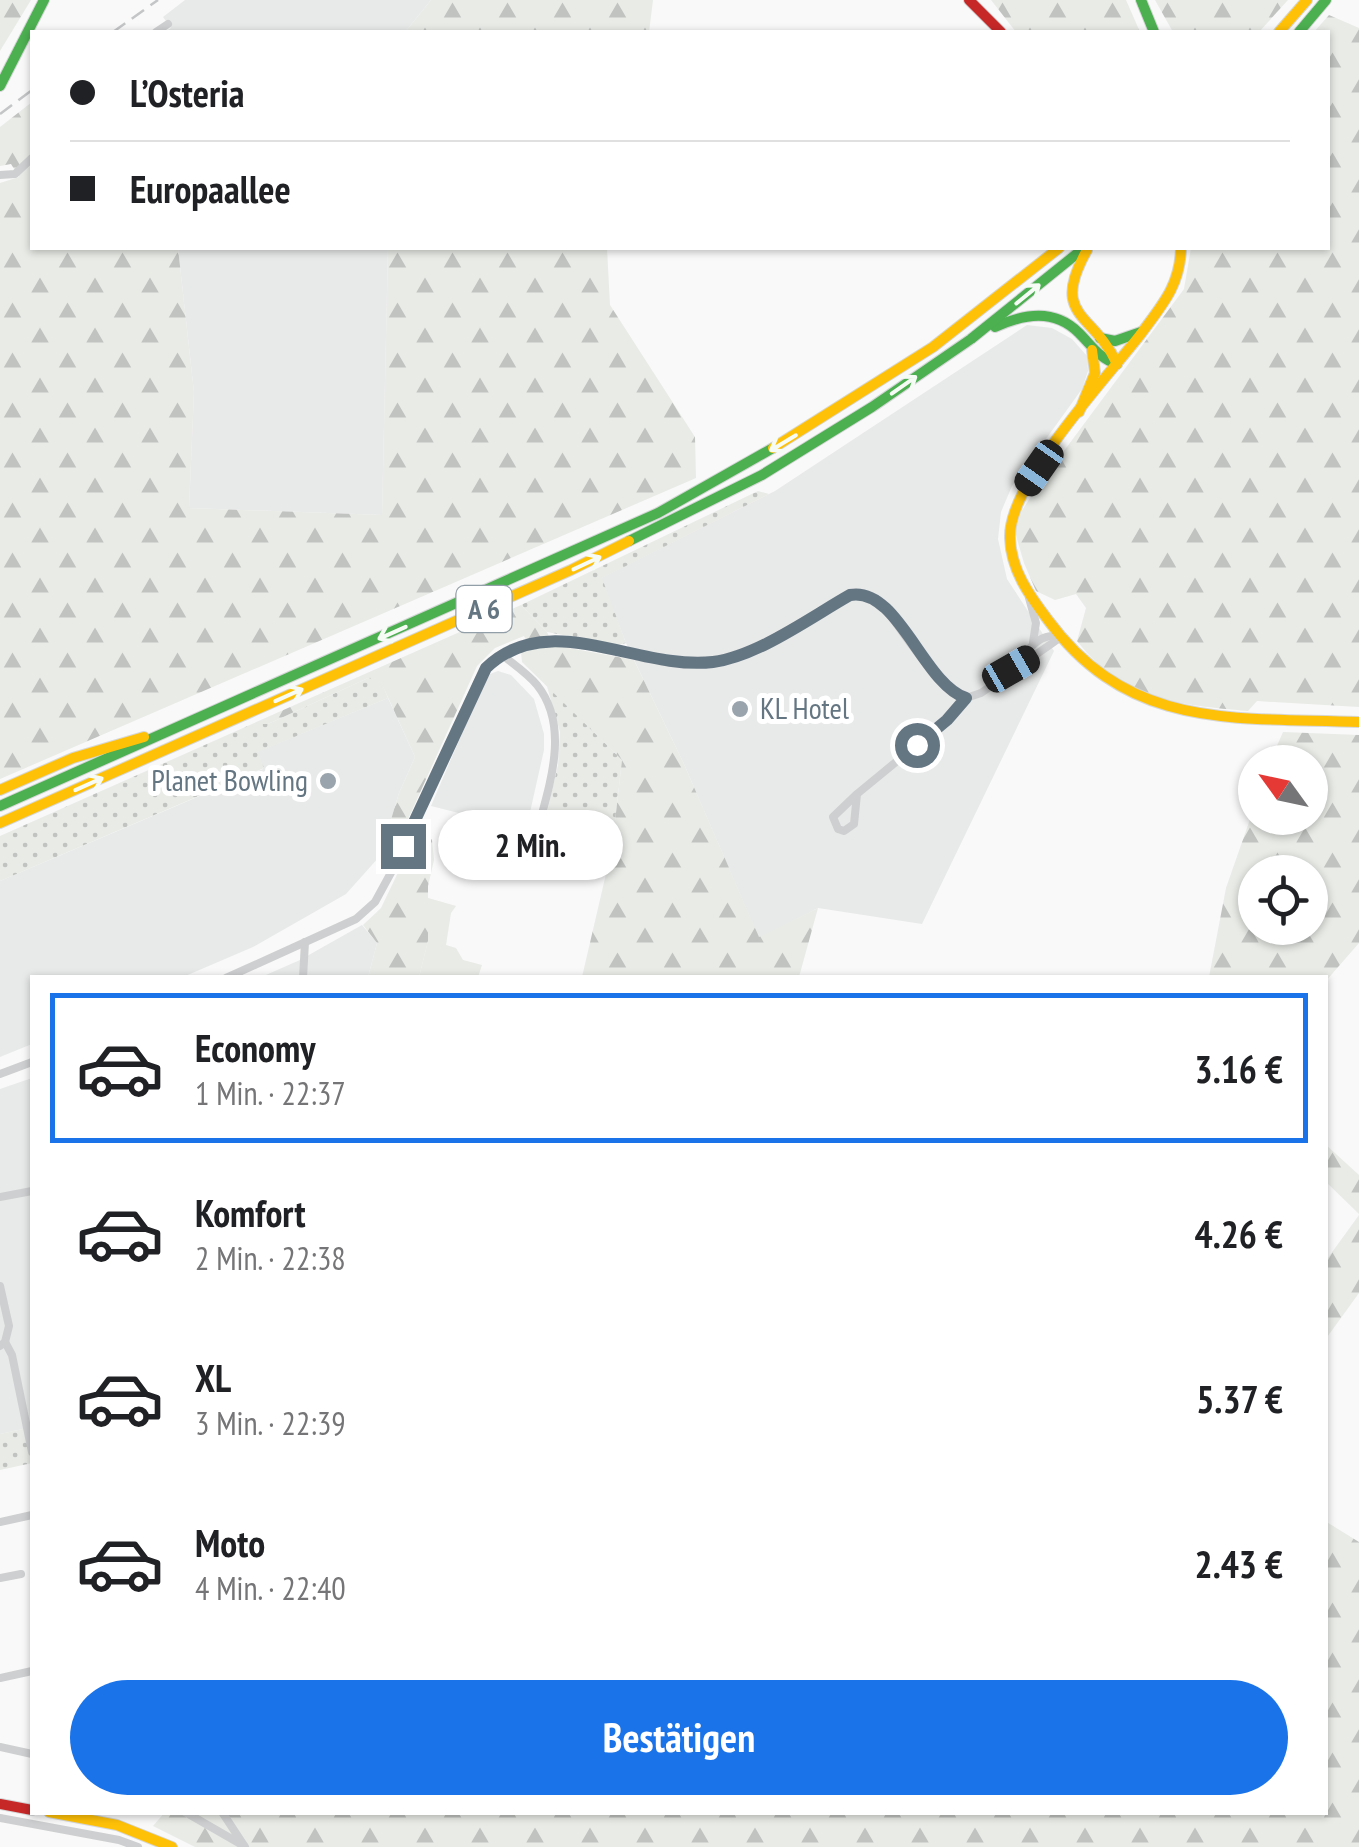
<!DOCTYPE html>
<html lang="de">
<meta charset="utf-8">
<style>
body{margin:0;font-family:"PT Sans Narrow",sans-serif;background:#f2f2f2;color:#202124;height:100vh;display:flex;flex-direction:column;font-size:38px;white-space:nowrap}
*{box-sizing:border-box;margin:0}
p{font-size:32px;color:#757577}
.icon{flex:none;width:55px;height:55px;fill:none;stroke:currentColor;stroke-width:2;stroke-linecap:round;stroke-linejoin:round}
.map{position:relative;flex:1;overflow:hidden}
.panel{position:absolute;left:30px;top:975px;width:1298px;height:840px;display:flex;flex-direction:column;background:#fff;border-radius:0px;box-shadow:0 2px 8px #0004}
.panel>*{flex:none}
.banner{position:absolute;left:30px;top:30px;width:1300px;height:220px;border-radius:0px;box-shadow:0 2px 8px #0004;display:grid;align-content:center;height:220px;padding:0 40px;background:#fff}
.needle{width:65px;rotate:303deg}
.tools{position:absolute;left:1238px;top:745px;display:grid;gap:20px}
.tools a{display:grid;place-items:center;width:90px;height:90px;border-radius:50%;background:#fff;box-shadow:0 2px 8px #0004;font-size:50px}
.end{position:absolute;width:45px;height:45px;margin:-22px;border:12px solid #657683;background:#fff;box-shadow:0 0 0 5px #fff}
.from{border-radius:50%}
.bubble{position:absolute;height:70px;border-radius:35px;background:#fff;box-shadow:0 2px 8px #0004;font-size:32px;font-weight:800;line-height:70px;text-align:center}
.car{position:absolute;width:30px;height:60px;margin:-30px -15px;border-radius:12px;box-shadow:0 0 8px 2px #0007;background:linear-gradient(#222 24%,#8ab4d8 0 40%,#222 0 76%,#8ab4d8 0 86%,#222 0)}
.banner b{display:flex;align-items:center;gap:35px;height:95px;font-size:38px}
.banner b+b{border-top:2px solid #e0e0e0}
.banner i{width:25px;height:25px;background:#202124}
ul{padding:18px 0 0;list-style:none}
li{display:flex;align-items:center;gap:30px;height:150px;margin:0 20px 15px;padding:0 20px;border:5px solid transparent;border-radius:0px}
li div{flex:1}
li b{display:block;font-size:38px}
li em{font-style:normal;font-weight:800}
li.current{border-color:#1a73e8}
li>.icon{width:90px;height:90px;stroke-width:1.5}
.primary-button{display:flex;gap:20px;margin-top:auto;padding:20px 40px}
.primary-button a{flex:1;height:115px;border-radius:60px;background:#1a73e8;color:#fff;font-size:40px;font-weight:800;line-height:115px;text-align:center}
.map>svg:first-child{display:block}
</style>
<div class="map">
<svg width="1359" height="1847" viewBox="0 0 1359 1847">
<defs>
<pattern id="grass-dots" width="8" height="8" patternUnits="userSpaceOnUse" patternTransform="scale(2.5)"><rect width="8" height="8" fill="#e8ebe6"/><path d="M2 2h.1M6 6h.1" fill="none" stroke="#c0c3c0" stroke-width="1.8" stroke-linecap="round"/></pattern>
<pattern id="forest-firs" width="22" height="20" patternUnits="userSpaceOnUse" patternTransform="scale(2.5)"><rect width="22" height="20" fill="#e8ebe6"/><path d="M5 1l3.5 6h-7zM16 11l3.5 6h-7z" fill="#c0c3c0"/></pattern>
</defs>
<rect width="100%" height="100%" fill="#f9f9f9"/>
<!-- built -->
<g fill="#e8e9e9">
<path d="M 185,0 L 431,0 L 405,32 L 165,32 L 171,28 L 163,17 Z"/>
<path d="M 178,248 L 388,248 L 382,515 L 189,508 L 194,392 Z"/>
<path d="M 1027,325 L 1052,328 L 1072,339 L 1087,356 L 1088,371 L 1082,389 L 1012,486 L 1001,512 L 998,539 L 1007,579 L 1054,651 L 922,924 L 818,908 L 759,938 L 684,764 L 626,643 L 601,578 L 775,491 Z"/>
<path d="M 498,671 L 511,675 L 534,699 L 544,734 L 544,750 L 526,830 L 431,806 L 478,696 L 490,674 Z"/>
<path d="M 388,698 L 415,757 L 399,793 L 380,856 L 346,894 L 253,947 L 183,977 L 32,978 L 32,1044 L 0,1057 L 0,881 L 263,769 L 257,752 Z"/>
<path d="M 362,925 L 377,943 L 368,977 L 259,978 L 300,960 Z"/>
<path d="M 32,1078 L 32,1427 L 0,1434 L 0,1089 Z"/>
</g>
<!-- grass -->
<g fill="url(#grass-dots)">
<path d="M 758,491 L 769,494 L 602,578 L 626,643 L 618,645 L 547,632 L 521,605 Z"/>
<path d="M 368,678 L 381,681 L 388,698 L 258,752 L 264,768 L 0,881 L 0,836 L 252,724 L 268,724 Z"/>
<path d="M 546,683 L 622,760 L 612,848 L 543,829 L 558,765 L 560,732 Z"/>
<path d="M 32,1427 L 32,1463 L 0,1470 L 0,1434 Z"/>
</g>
<!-- forest -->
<g fill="url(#forest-firs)" fill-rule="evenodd">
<path d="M 0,0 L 31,0 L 0,51 Z"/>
<path d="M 431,0 L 653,0 L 649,32 L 405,32 Z"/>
<path d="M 991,0 L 1126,0 L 1140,32 L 1016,32 Z"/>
<path d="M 1155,0 L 1288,0 L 1259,32 L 1173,32 Z"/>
<path d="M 1329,15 L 1359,28 L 1359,707 L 1257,701 L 1248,711 C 1179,705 1123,700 1077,641 L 1086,608 L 1076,594 L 1055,600 L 1036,591 L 1024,563 L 1015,532 L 1021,512 L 1038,486 L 1184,289 L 1191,248 L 1328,248 L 1328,32 L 1314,32 Z"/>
<path d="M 32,102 L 32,248 L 178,248 L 194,392 L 189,508 L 382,515 L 388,248 L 607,248 L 610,305 L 695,437 L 696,478 L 0,779 L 0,183 L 19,177 L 11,164 L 0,166 L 0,127 Z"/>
<path d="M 521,605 L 547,632 L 553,645 L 634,660 L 684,764 L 759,937 L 818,908 L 799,977 L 582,977 L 612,848 L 622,760 L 522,662 L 521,652 L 529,646 L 524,636 L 495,648 L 477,666 L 391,857 L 380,856 L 399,793 L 415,757 L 381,682 L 368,678 L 268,724 L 252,724 Z"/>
<path d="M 1283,732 L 1359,735 L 1359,943 L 1325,982 L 1325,978 L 1209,977 L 1226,888 L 1255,805 L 1255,818 L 1310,818 L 1310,762 L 1270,762 ZM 1255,872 L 1310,872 L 1310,928 L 1255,928 Z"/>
<path d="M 425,832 L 432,840 L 434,860 L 428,886 L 428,941 L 419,977 L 368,977 L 377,943 L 363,925 L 381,908 L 417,833 Z"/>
<path d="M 1325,1144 L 1359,1175 L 1359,1214 L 1325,1181 Z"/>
<path d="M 1359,1215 L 1359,1293 L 1325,1340 L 1325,1262 Z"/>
<path d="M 1325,1521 L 1359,1542 L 1359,1847 L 195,1847 L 153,1826 L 165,1812 L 1325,1812 Z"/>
</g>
<!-- green -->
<path fill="#e8ebe6" d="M 428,898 L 456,906 L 451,913 L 446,945 L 456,948 L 463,960 L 482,965 L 478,977 L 419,977 L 428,941 Z"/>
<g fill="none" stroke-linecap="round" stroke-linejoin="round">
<defs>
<g id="fast">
<path d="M 1141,0 L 1154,32"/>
<path d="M 1299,32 L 1326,0"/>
<path d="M 0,86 L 44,0"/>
<path d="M 995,327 C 1024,314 1054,308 1079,333 C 1092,346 1099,358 1117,364"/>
<path d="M 1100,338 L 1115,341 L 1141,332"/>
<path d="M 629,541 L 762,475 L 872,407 L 971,339 L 1084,248"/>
<path d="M 0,806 L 658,513 L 773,448"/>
</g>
<g id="slow">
<path d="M 1279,32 L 1307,0"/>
<path d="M 1181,248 C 1180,286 1162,305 1140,335 C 1105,380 1008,483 1010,538 C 1011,570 1029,595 1048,620 C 1130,731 1235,717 1359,722"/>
<path d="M 1087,250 C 1049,318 1094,312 1117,364"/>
<path d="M 1079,412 L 1095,373 L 1092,350"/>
<path d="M 773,448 L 933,347 L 1059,248"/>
<path d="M 0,790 L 73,758 L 144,737"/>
<path d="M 0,823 L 571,570 L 629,541"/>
<path d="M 49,1812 L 117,1825 L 172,1847"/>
</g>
<g id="jam">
<path d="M 969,0 L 1001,32"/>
<path d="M 0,1804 L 32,1810"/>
</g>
</defs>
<!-- fast casing -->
<use href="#fast" stroke="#d5d6d7" stroke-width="12"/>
<!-- slow casing -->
<use href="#slow" stroke="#d5d6d7" stroke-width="12"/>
<!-- jam casing -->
<use href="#jam" stroke="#d5d6d7" stroke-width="12"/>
<!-- street -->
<g stroke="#cecfd0" stroke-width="8">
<path d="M 156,32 L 168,24"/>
<path d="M 0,175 L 15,174 L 32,158"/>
<path d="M 1029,598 L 1036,623 L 1033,642"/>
<path d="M 501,654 C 513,664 527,673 537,685 C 573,730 546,794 534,844"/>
<path d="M 1017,662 C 1030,648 1040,632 1061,637"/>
<path d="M 857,794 L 833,817 L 838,829 L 844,831 L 854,824 L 857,794 L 947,720 L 966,698"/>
<path d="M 226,978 L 356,919 L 375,902 L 393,869 L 479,679 C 528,602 626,666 696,663 C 743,662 783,632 823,610 C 835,604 846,596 858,594 L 870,596 L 883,605 C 902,630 937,688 966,698 L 981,693 L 1061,637"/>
<path d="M 303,978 L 305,942"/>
<path d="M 0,1074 L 32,1062"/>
<path d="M 0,1197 L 32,1191"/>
<path d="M 0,1286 L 9,1326 L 5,1342 L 0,1346"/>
<path d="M 5,1342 L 12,1355 L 32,1452"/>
<path d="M 0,1522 L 32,1515"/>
<path d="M 0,1578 L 21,1574"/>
<path d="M 0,1678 L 32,1671"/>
<path d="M 0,1747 L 32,1754"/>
<path d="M 185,1812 L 244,1846"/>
<path d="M 222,1812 L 245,1847"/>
<path d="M 0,1818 L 119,1840 L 138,1847"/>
</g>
<!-- fast -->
<use href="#fast" stroke="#4caf50" stroke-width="10"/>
<!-- slow -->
<use href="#slow" stroke="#ffc107" stroke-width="10"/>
<!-- jam -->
<use href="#jam" stroke="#c62828" stroke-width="10"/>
<!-- rail -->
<g stroke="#c3c5c6" stroke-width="2.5" stroke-dasharray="15 8" stroke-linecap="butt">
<path d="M 113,32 L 158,0"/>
<path d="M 0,114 L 32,90"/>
</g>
</g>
<!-- one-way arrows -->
<defs><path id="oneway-shaft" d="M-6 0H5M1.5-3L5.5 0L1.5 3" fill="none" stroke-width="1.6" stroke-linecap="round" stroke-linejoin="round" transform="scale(2.5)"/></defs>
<g stroke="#f6fbf6">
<use href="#oneway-shaft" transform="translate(1028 294) rotate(-39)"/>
<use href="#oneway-shaft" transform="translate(904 385) rotate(-35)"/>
<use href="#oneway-shaft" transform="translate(783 443) rotate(149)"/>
<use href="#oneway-shaft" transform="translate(587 563) rotate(-25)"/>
<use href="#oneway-shaft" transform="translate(392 633) rotate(156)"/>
<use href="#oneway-shaft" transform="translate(289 695) rotate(-24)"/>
<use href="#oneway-shaft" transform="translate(89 784) rotate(-24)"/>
</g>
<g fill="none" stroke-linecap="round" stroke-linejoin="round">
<!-- route -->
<path stroke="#657683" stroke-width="12" d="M 403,846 L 486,668 C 549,607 637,671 713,662 C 758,656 811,617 850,595 C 898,586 923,684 966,698 L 947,720 L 917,745"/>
</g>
<!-- markers -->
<g fill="#99a4ac" stroke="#fff" stroke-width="4">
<circle cx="740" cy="709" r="10"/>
<circle cx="328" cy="781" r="10"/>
</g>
<g text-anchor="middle" stroke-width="10" stroke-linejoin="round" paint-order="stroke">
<!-- shield labels -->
<rect fill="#fff" stroke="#939fa8" stroke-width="2.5" x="456.5" y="586" width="55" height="46" rx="8"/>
<g font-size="28" font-weight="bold" fill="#657683">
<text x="484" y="619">A 6</text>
</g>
<!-- poi labels -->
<g font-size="30" fill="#657683" stroke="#fff" text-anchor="start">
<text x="760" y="719">KL Hotel</text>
<text x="308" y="791" text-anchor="end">Planet Bowling</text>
</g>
</g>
</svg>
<div class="tools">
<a><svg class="needle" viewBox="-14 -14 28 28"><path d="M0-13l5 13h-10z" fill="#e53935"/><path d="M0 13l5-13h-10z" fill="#757577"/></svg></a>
<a><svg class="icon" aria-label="locate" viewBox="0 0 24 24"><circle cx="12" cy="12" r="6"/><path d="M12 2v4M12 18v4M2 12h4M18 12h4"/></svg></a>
</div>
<i class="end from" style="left:917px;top:745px"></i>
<i class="end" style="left:403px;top:846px"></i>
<div class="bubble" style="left:438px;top:810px;width:185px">2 Min.</div>
<i class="car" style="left:1039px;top:468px;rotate:215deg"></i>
<i class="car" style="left:1011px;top:669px;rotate:60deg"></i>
<div class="banner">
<b><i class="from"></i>L’Osteria</b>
<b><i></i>Europaallee</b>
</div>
<section class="panel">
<ul>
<li class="current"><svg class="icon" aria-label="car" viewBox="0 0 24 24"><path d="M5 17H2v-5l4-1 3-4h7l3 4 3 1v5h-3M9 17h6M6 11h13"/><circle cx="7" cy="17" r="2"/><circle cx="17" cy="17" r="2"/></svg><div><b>Economy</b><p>1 Min. · 22:37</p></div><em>3.16 €</em></li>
<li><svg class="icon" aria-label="car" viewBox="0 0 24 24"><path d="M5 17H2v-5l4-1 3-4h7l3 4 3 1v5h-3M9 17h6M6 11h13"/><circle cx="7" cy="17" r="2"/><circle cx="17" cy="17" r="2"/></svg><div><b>Komfort</b><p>2 Min. · 22:38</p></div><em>4.26 €</em></li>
<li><svg class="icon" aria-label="car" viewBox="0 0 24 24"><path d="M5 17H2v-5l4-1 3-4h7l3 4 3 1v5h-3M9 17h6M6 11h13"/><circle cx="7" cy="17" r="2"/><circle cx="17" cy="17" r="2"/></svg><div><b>XL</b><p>3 Min. · 22:39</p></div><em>5.37 €</em></li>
<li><svg class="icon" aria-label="car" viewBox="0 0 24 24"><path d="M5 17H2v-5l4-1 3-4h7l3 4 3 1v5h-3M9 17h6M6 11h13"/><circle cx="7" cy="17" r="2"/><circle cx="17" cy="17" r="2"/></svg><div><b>Moto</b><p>4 Min. · 22:40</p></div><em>2.43 €</em></li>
</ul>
<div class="primary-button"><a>Bestätigen</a></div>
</section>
</div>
